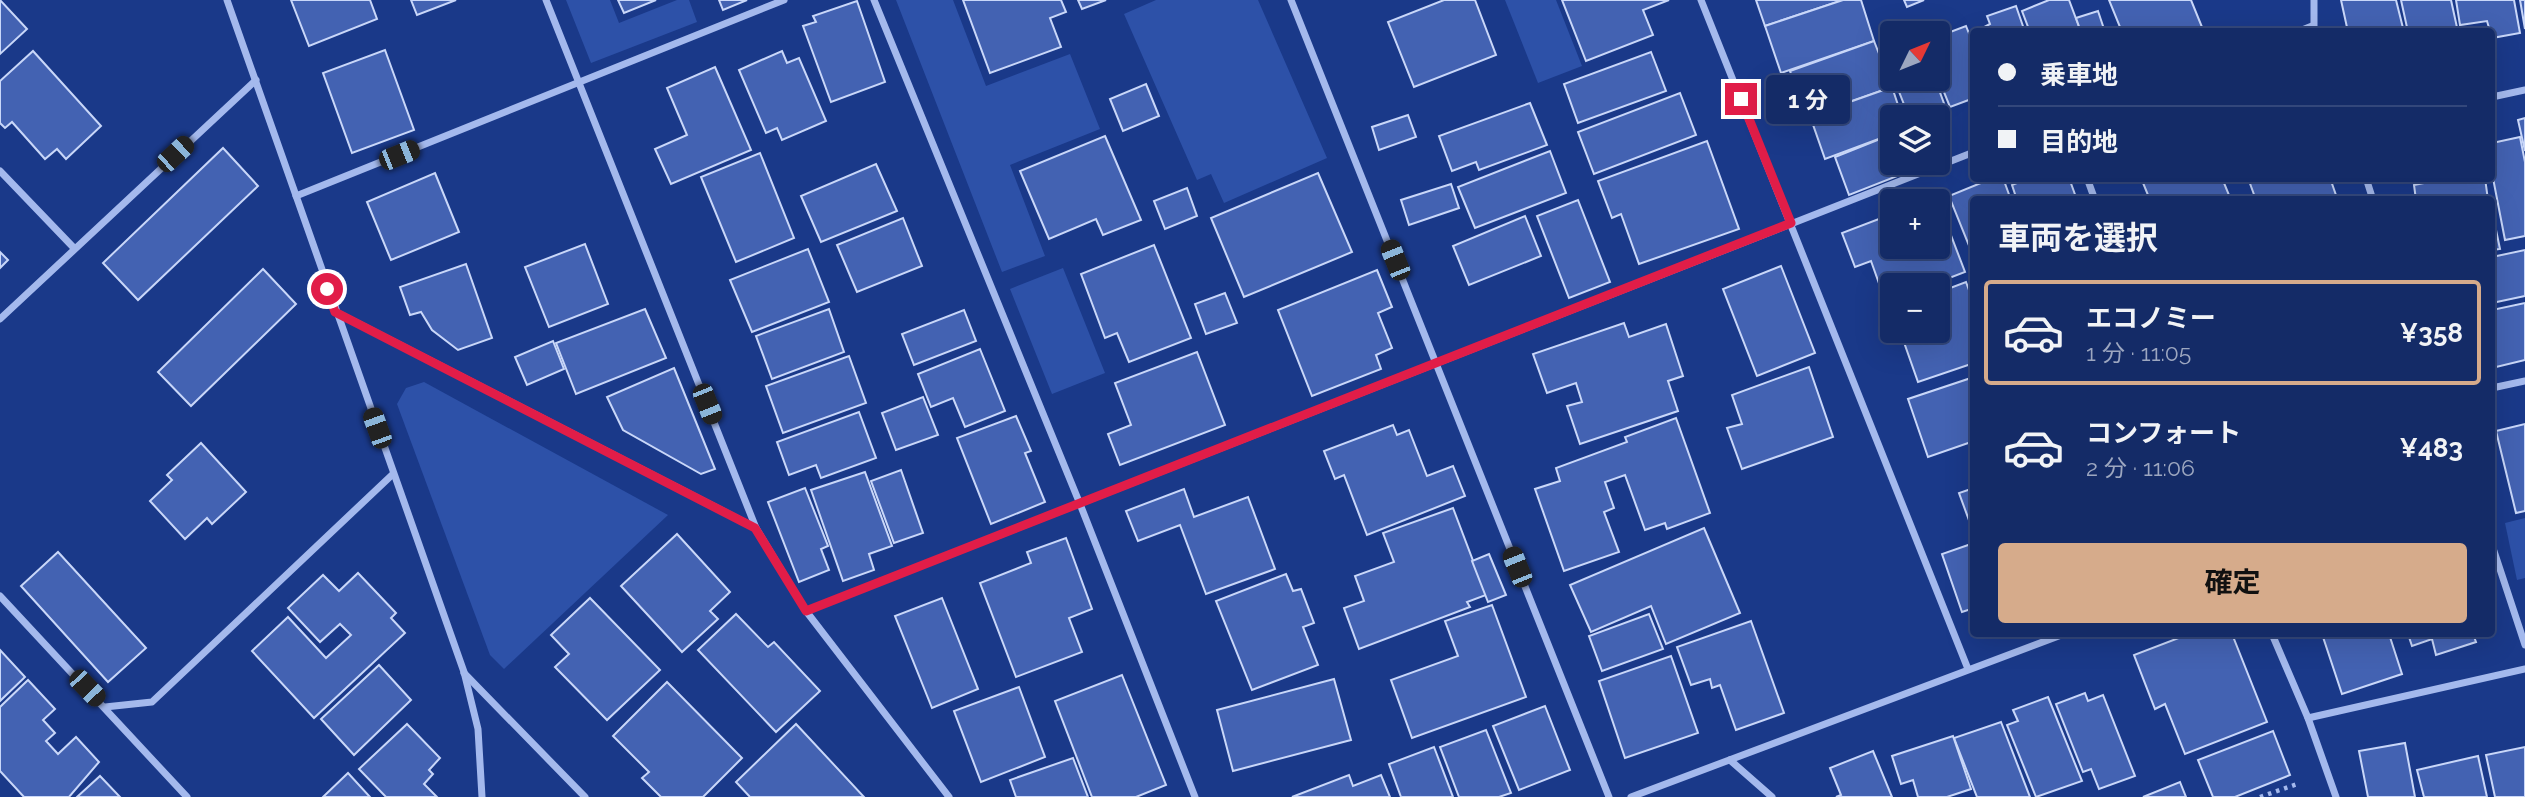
<!DOCTYPE html>
<html lang="ja">
<meta charset="utf-8">
<style>
body{margin:0;font-family:Raleway,"Noto Sans JP",sans-serif;background:#213770;color:#f1f3f6;height:100vh;display:flex;flex-direction:column;font-size:26px;white-space:nowrap}
*{box-sizing:border-box;margin:0}
p{font-size:23px;color:#9da7c0}
.icon{flex:none;width:38px;height:38px;fill:none;stroke:currentColor;stroke-width:2;stroke-linecap:round;stroke-linejoin:round}
.map{position:relative;flex:1;overflow:hidden}
.side{position:absolute;left:1970px;top:196px;width:525px;height:441px;display:flex;flex-direction:column;background:#142b67;border-radius:7px;box-shadow:0 7px 28px #0002,0 0 0 2px #33477b}
.side>*{flex:none}
.banner{position:absolute;left:1970px;top:28px;width:525px;height:154px;border-radius:7px;box-shadow:0 7px 28px #0002,0 0 0 2px #33477b;display:grid;align-content:center;height:154px;padding:0 28px;background:#142b67}
.needle{width:46px;rotate:47deg}
.tools{position:absolute;left:1880px;top:21px;display:grid;gap:14px}
.tools a{display:grid;place-items:center;width:70px;height:70px;border-radius:7px;background:#142b67;box-shadow:0 7px 28px #0002,0 0 0 2px #33477b;font-size:35px}
.end{position:absolute;width:32px;height:32px;margin:-16px;border:9px solid #e11d48;background:#fff;box-shadow:0 0 0 4px #fff}
.from{border-radius:50%}
.bubble{position:absolute;height:49px;border-radius:7px;background:#142b67;box-shadow:0 7px 28px #0002,0 0 0 2px #33477b;font-size:23px;font-weight:700;line-height:49px;text-align:center}
.car{position:absolute;width:21px;height:42px;margin:-21px -10px;border-radius:9px;box-shadow:0 0 5px 2px #0007;background:linear-gradient(#222 24%,#8ab4d8 0 40%,#222 0 76%,#8ab4d8 0 86%,#222 0)}
.banner b{display:flex;align-items:center;gap:24px;height:66px;font-size:26px}
.banner b+b{border-top:2px solid #33477b}
.banner i{width:18px;height:18px;background:#f1f3f6}
ul{padding:0;list-style:none}
li{display:flex;align-items:center;gap:21px;height:105px;margin:0 14px 10px;padding:0 14px;border:4px solid transparent;border-radius:7px}
li div{flex:1}
li b{display:block;font-size:26px}
li em{font-style:normal;font-weight:700}
li.active{border-color:#d6ab8b}
li>.icon{width:63px;height:63px;stroke-width:1.5}
h2{padding:0 28px;font-size:32px;line-height:84px}
.button{display:flex;gap:14px;margin-top:auto;padding:14px 28px}
.button a{flex:1;height:80px;border-radius:7px;background:#d6ab8b;color:#111;font-size:28px;font-weight:700;line-height:80px;text-align:center}
.map>svg:first-child{display:block}
</style>
<div class="map">
<svg width="2525" height="797" viewBox="0 0 2525 797">
<rect width="100%" height="100%" fill="#1a3989"/>
<!-- green -->
<g fill="#2d51a8">
<path d="M 566,0 L 610,0 L 619,23 L 677,0 L 689,0 L 697,22 L 591,63 Z"/>
<path d="M 896,0 L 953,0 L 986,86 L 1070,54 L 1100,129 L 1010,165 L 1045,256 L 1002,272 Z"/>
<path d="M 1156,0 L 1258,0 L 1327,158 L 1224,203 L 1211,174 L 1197,180 L 1124,14 Z"/>
<path d="M 1505,0 L 1556,0 L 1582,66 L 1538,83 Z"/>
<path d="M 1063,268 L 1105,373 L 1052,394 L 1010,289 Z"/>
<path d="M 424,382 L 668,515 L 504,669 L 490,655 L 397,404 L 406,388 Z"/>
<path d="M 2525,518 L 2525,578 L 2517,580 L 2505,523 Z"/>
</g>
<!-- building -->
<g fill="#4362b2" stroke="#c9d7f9" stroke-width="2">
<path d="M 0,0 L 27,29 L 0,54 Z"/>
<path d="M 291,0 L 370,0 L 377,19 L 309,46 Z"/>
<path d="M 411,0 L 456,0 L 417,15 Z"/>
<path d="M 618,0 L 656,0 L 624,13 Z"/>
<path d="M 719,0 L 747,0 L 723,10 Z"/>
<path d="M 963,0 L 1061,0 L 1066,12 L 1050,18 L 1061,47 L 990,73 Z"/>
<path d="M 1078,0 L 1106,0 L 1082,9 Z"/>
<path d="M 1444,0 L 1475,0 L 1496,55 L 1414,87 L 1388,22 Z"/>
<path d="M 1562,0 L 1669,0 L 1643,10 L 1653,35 L 1586,61 Z"/>
<path d="M 1756,0 L 1843,0 L 1765,26 Z"/>
<path d="M 1843,0 L 1861,0 L 1874,41 L 1781,73 L 1765,26 Z"/>
<path d="M 1904,0 L 1924,0 L 1907,7 Z"/>
<path d="M 2049,0 L 2069,0 L 2081,32 L 2030,32 L 2022,11 Z"/>
<path d="M 2109,0 L 2191,0 L 2204,32 L 2122,32 Z"/>
<path d="M 2341,0 L 2396,0 L 2404,32 L 2348,32 Z"/>
<path d="M 2401,0 L 2451,0 L 2458,32 L 2408,32 Z"/>
<path d="M 2456,0 L 2514,0 L 2520,33 L 2492,38 L 2487,21 L 2460,25 Z"/>
<path d="M 2520,0 L 2525,0 L 2525,29 Z"/>
<path d="M 857,1 L 885,82 L 831,102 L 803,26 L 816,22 L 813,16 Z"/>
<path d="M 2016,6 L 2025,32 L 1975,32 L 1990,24 L 1987,16 Z"/>
<path d="M 2098,11 L 2105,32 L 2081,32 L 2076,18 Z"/>
<path d="M 1966,26 L 1974,46 L 1974,98 L 1950,107 L 1937,75 L 1937,37 Z"/>
<path d="M 1874,41 L 1892,87 L 1806,117 L 1790,71 Z"/>
<path d="M 1892,43 L 1892,72 L 1882,47 Z"/>
<path d="M 385,50 L 414,130 L 352,153 L 323,73 Z"/>
<path d="M 33,51 L 101,126 L 66,159 L 57,149 L 45,159 L 12,122 L 5,128 L 0,123 L 0,81 Z"/>
<path d="M 782,51 L 787,63 L 799,58 L 826,121 L 782,140 L 777,128 L 766,133 L 739,70 Z"/>
<path d="M 1651,52 L 1666,91 L 1578,123 L 1564,84 Z"/>
<path d="M 715,67 L 751,150 L 671,184 L 655,149 L 687,135 L 667,88 Z"/>
<path d="M 1894,79 L 1935,79 L 1949,117 L 1937,121 L 1937,117 L 1909,117 Z"/>
<path d="M 1146,84 L 1159,116 L 1123,131 L 1110,99 Z"/>
<path d="M 1892,87 L 1902,117 L 1892,117 L 1892,134 L 1825,159 L 1810,116 Z"/>
<path d="M 1680,93 L 1696,135 L 1594,174 L 1578,132 Z"/>
<path d="M 1530,103 L 1547,145 L 1479,170 L 1476,162 L 1452,171 L 1439,136 Z"/>
<path d="M 1408,115 L 1416,137 L 1379,150 L 1372,127 Z"/>
<path d="M 2525,118 L 2525,151 L 2518,120 Z"/>
<path d="M 1890,135 L 1892,163 L 1901,163 L 1905,173 L 1849,195 L 1835,157 Z"/>
<path d="M 1105,136 L 1141,220 L 1103,235 L 1096,219 L 1049,239 L 1020,171 Z"/>
<path d="M 2520,137 L 2525,162 L 2525,236 L 2505,240 L 2492,173 L 2492,143 Z"/>
<path d="M 1707,141 L 1739,229 L 1639,264 L 1621,214 L 1612,218 L 1598,181 Z"/>
<path d="M 223,148 L 258,186 L 138,300 L 103,263 Z"/>
<path d="M 1550,151 L 1566,193 L 1475,228 L 1458,187 Z"/>
<path d="M 760,153 L 794,238 L 736,262 L 701,177 Z"/>
<path d="M 876,164 L 897,211 L 821,242 L 801,196 Z"/>
<path d="M 435,173 L 459,232 L 391,260 L 367,202 Z"/>
<path d="M 1318,173 L 1352,252 L 1244,297 L 1211,218 Z"/>
<path d="M 1993,178 L 2003,178 L 2011,200 L 1974,200 L 1974,258 L 1949,196 Z"/>
<path d="M 2029,178 L 2069,178 L 2077,200 L 2017,200 L 2012,185 Z"/>
<path d="M 2141,178 L 2222,178 L 2231,200 L 2150,200 Z"/>
<path d="M 2248,178 L 2330,178 L 2337,198 L 2256,200 Z"/>
<path d="M 2449,178 L 2485,178 L 2488,200 L 2416,200 L 2414,185 Z"/>
<path d="M 1451,184 L 1459,208 L 1409,225 L 1401,200 Z"/>
<path d="M 1187,188 L 1197,216 L 1165,229 L 1154,201 Z"/>
<path d="M 1936,196 L 1965,272 L 1931,285 L 1892,285 L 1892,301 L 1886,303 L 1871,261 L 1855,267 L 1842,233 L 1892,214 L 1892,247 L 1937,247 L 1937,201 L 1924,201 Z"/>
<path d="M 1578,200 L 1610,282 L 1569,298 L 1537,216 Z"/>
<path d="M 2492,211 L 2500,249 L 2492,250 Z"/>
<path d="M 1525,216 L 1541,256 L 1469,285 L 1453,246 Z"/>
<path d="M 903,218 L 922,266 L 857,292 L 837,245 Z"/>
<path d="M 585,244 L 608,304 L 549,327 L 525,267 Z"/>
<path d="M 1154,245 L 1191,338 L 1129,362 L 1117,333 L 1105,338 L 1081,274 Z"/>
<path d="M 808,249 L 829,302 L 752,332 L 730,280 Z"/>
<path d="M 2525,250 L 2525,296 L 2492,303 L 2492,257 Z"/>
<path d="M 0,252 L 8,260 L 0,268 Z"/>
<path d="M 466,264 L 492,338 L 458,350 L 432,330 L 421,312 L 410,315 L 400,287 Z"/>
<path d="M 1781,266 L 1815,353 L 1757,376 L 1723,289 Z"/>
<path d="M 263,269 L 296,304 L 191,406 L 158,372 Z"/>
<path d="M 1377,270 L 1392,307 L 1378,313 L 1392,348 L 1376,355 L 1381,369 L 1312,396 L 1278,310 Z"/>
<path d="M 1966,282 L 1974,304 L 1974,363 L 1918,382 L 1900,331 L 1937,331 L 1937,293 Z"/>
<path d="M 1225,293 L 1237,323 L 1206,334 L 1195,304 Z"/>
<path d="M 2525,303 L 2525,360 L 2492,368 L 2492,310 Z"/>
<path d="M 645,309 L 666,358 L 576,394 L 556,343 Z"/>
<path d="M 829,309 L 844,352 L 772,379 L 756,336 Z"/>
<path d="M 964,310 L 976,341 L 914,365 L 902,334 Z"/>
<path d="M 1624,323 L 1629,337 L 1666,324 L 1683,376 L 1668,381 L 1678,411 L 1580,444 L 1567,406 L 1582,402 L 1576,383 L 1547,393 L 1533,354 Z"/>
<path d="M 553,341 L 564,369 L 527,385 L 515,357 Z"/>
<path d="M 980,349 L 1005,411 L 965,427 L 953,398 L 931,407 L 918,374 Z"/>
<path d="M 1197,352 L 1225,425 L 1120,465 L 1108,434 L 1131,425 L 1115,383 Z"/>
<path d="M 849,356 L 866,403 L 783,433 L 766,386 Z"/>
<path d="M 1809,367 L 1833,437 L 1742,469 L 1727,428 L 1742,424 L 1732,395 Z"/>
<path d="M 674,368 L 715,469 L 701,474 L 623,430 L 607,397 Z"/>
<path d="M 1974,377 L 1974,441 L 1928,457 L 1908,399 Z"/>
<path d="M 923,397 L 938,435 L 896,450 L 882,413 Z"/>
<path d="M 859,412 L 876,458 L 821,478 L 816,465 L 789,475 L 777,442 Z"/>
<path d="M 1016,416 L 1031,451 L 1025,453 L 1045,502 L 991,524 L 957,438 Z"/>
<path d="M 1676,418 L 1710,513 L 1667,529 L 1665,523 L 1645,530 L 1625,475 L 1605,482 L 1614,508 L 1604,512 L 1619,552 L 1564,571 L 1535,489 L 1560,481 L 1556,468 L 1627,442 L 1625,437 Z"/>
<path d="M 2525,424 L 2525,511 L 2516,513 L 2496,431 Z"/>
<path d="M 1393,425 L 1397,435 L 1409,430 L 1427,476 L 1453,466 L 1465,496 L 1367,535 L 1344,475 L 1335,479 L 1324,451 Z"/>
<path d="M 201,443 L 246,492 L 212,524 L 207,518 L 185,539 L 150,501 L 172,480 L 167,475 Z"/>
<path d="M 901,470 L 923,533 L 894,543 L 871,481 Z"/>
<path d="M 865,472 L 892,546 L 869,554 L 874,570 L 843,581 L 811,490 Z"/>
<path d="M 805,488 L 828,546 L 821,549 L 829,570 L 799,582 L 768,502 Z"/>
<path d="M 1974,488 L 1974,534 L 1959,493 Z"/>
<path d="M 1184,489 L 1194,517 L 1248,497 L 1275,569 L 1206,594 L 1180,525 L 1138,541 L 1126,511 Z"/>
<path d="M 1453,508 L 1486,595 L 1467,602 L 1470,607 L 1359,649 L 1344,608 L 1364,601 L 1355,576 L 1394,562 L 1383,533 Z"/>
<path d="M 1704,528 L 1740,613 L 1666,644 L 1651,606 L 1591,632 L 1570,585 Z"/>
<path d="M 677,534 L 730,592 L 710,611 L 718,619 L 682,652 L 621,586 Z"/>
<path d="M 1066,538 L 1092,609 L 1069,618 L 1082,652 L 1016,677 L 980,583 L 1031,563 L 1027,552 Z"/>
<path d="M 1974,543 L 1974,608 L 1962,612 L 1942,554 Z"/>
<path d="M 58,552 L 146,648 L 108,682 L 21,586 Z"/>
<path d="M 1489,554 L 1506,595 L 1488,602 L 1472,561 Z"/>
<path d="M 358,573 L 396,613 L 391,618 L 405,633 L 314,718 L 252,651 L 288,617 L 326,658 L 351,635 L 340,624 L 320,642 L 288,608 L 323,575 L 339,591 Z"/>
<path d="M 1286,574 L 1293,591 L 1301,589 L 1314,623 L 1303,627 L 1318,665 L 1252,690 L 1216,601 Z"/>
<path d="M 590,598 L 660,670 L 607,720 L 555,667 L 569,654 L 551,635 Z"/>
<path d="M 942,598 L 978,689 L 932,708 L 895,616 Z"/>
<path d="M 1492,605 L 1526,697 L 1412,738 L 1391,680 L 1458,656 L 1445,621 Z"/>
<path d="M 736,614 L 768,647 L 774,642 L 820,691 L 776,732 L 698,650 Z"/>
<path d="M 1649,614 L 1663,649 L 1602,671 L 1589,636 Z"/>
<path d="M 1751,621 L 1784,713 L 1736,730 L 1720,685 L 1712,688 L 1710,679 L 1691,685 L 1677,647 Z"/>
<path d="M 2189,634 L 2232,634 L 2267,722 L 2185,754 L 2165,704 L 2155,709 L 2134,655 Z"/>
<path d="M 2322,634 L 2389,634 L 2402,674 L 2342,694 Z"/>
<path d="M 2408,634 L 2473,634 L 2476,642 L 2436,655 L 2432,639 L 2412,646 Z"/>
<path d="M 0,650 L 25,677 L 0,701 Z"/>
<path d="M 1671,656 L 1698,733 L 1625,758 L 1599,681 Z"/>
<path d="M 379,665 L 411,700 L 354,755 L 321,719 Z"/>
<path d="M 1122,675 L 1166,785 L 1136,797 L 1092,797 L 1055,701 Z"/>
<path d="M 1334,679 L 1351,740 L 1233,771 L 1217,710 Z"/>
<path d="M 28,680 L 55,709 L 43,720 L 55,733 L 46,741 L 58,754 L 76,737 L 99,762 L 69,797 L 24,797 L 0,771 L 0,707 Z"/>
<path d="M 667,682 L 742,758 L 703,797 L 661,797 L 642,778 L 649,772 L 613,736 Z"/>
<path d="M 1019,687 L 1045,757 L 981,782 L 954,711 Z"/>
<path d="M 2085,693 L 2088,701 L 2103,695 L 2135,776 L 2099,789 L 2091,769 L 2083,772 L 2056,704 Z"/>
<path d="M 2048,697 L 2082,781 L 2036,797 L 2007,725 L 2018,721 L 2013,710 Z"/>
<path d="M 1545,706 L 1570,770 L 1519,790 L 1493,726 Z"/>
<path d="M 2001,722 L 2030,797 L 1977,797 L 1954,738 Z"/>
<path d="M 407,724 L 440,758 L 429,770 L 433,774 L 424,784 L 437,797 L 386,797 L 359,769 Z"/>
<path d="M 796,724 L 864,797 L 750,797 L 736,782 Z"/>
<path d="M 1486,730 L 1511,793 L 1499,797 L 1459,797 L 1440,747 Z"/>
<path d="M 2273,731 L 2290,775 L 2235,797 L 2213,797 L 2198,760 Z"/>
<path d="M 1953,736 L 1971,789 L 1947,797 L 1918,797 L 1913,780 L 1901,784 L 1892,756 Z"/>
<path d="M 2405,743 L 2415,797 L 2368,797 L 2359,751 Z"/>
<path d="M 1434,747 L 1453,797 L 1401,797 L 1389,764 Z"/>
<path d="M 2525,747 L 2525,797 L 2495,797 L 2486,755 Z"/>
<path d="M 1873,751 L 1892,797 L 1836,797 L 1841,795 L 1830,768 Z"/>
<path d="M 2478,756 L 2487,797 L 2424,797 L 2417,770 Z"/>
<path d="M 1073,758 L 1088,797 L 1016,797 L 1010,780 Z"/>
<path d="M 348,773 L 370,797 L 323,797 Z"/>
<path d="M 1349,775 L 1353,786 L 1381,775 L 1390,797 L 1292,797 Z"/>
<path d="M 100,776 L 120,797 L 77,797 Z"/>
<path d="M 2180,782 L 2186,797 L 2143,797 Z"/>
</g>
<g fill="none" stroke-linecap="round" stroke-linejoin="round">
<!-- path -->
<path stroke="#a4b9ed" stroke-width="4.5" stroke-dasharray="3.5 5" stroke-linecap="butt" d="M 2260,797 L 2300,783"/>
<!-- street -->
<g stroke="#a4b9ed" stroke-width="7">
<path d="M 227,0 L 464,672 L 478,729 L 482,797"/>
<path d="M 546,0 L 756,528"/>
<path d="M 874,0 L 1080,504 L 1195,797"/>
<path d="M 1291,0 L 1609,797"/>
<path d="M 1701,0 L 1968,669"/>
<path d="M 2297,32 L 2312,26"/>
<path d="M 2314,32 L 2314,0"/>
<path d="M 2492,97 L 2525,90"/>
<path d="M 0,171 L 73,247"/>
<path d="M 2087,178 L 2095,200"/>
<path d="M 2366,178 L 2373,200"/>
<path d="M 296,196 L 784,0"/>
<path d="M 336,312 L 756,528 L 806,611 L 949,797"/>
<path d="M 0,319 L 256,80"/>
<path d="M 2492,388 L 2525,381"/>
<path d="M 2492,545 L 2525,645"/>
<path d="M 0,596 L 187,797"/>
<path d="M 806,611 L 1974,152"/>
<path d="M 2272,634 L 2308,718 L 2336,797"/>
<path d="M 464,673 L 585,797"/>
<path d="M 105,707 L 152,702 L 393,474"/>
<path d="M 2308,718 L 2525,669"/>
<path d="M 1730,760 L 1772,797"/>
<path d="M 1631,797 L 2064,634"/>
</g>
</g>
<g fill="none" stroke-linecap="round" stroke-linejoin="round">
<!-- route -->
<path stroke="#e11d48" stroke-width="9" d="M 327,289 L 335,312 L 755,528 L 806,611 L 1791,223 L 1741,99"/>
</g>
</svg>
<div class="tools">
<a><svg class="needle" viewBox="-14 -14 28 28"><path d="M0-13l5 13h-10z" fill="#e53935"/><path d="M0 13l5-13h-10z" fill="#9da7c0"/></svg></a>
<a><svg class="icon" aria-label="layers" viewBox="0 0 24 24"><path d="M12 4l9 5-9 5-9-5zM3 14l9 5 9-5"/></svg></a>
<a>+</a>
<a>−</a>
</div>
<i class="end from" style="left:327px;top:289px"></i>
<i class="end" style="left:1741px;top:99px"></i>
<div class="bubble" style="left:1766px;top:75px;width:84px">1 分</div>
<i class="car" style="left:175px;top:154px;rotate:47deg"></i>
<i class="car" style="left:399px;top:155px;rotate:68deg"></i>
<i class="car" style="left:1395px;top:260px;rotate:338deg"></i>
<i class="car" style="left:707px;top:404px;rotate:158deg"></i>
<i class="car" style="left:377px;top:428px;rotate:340deg"></i>
<i class="car" style="left:1517px;top:567px;rotate:338deg"></i>
<i class="car" style="left:87px;top:688px;rotate:136deg"></i>
<div class="banner">
<b><i class="from"></i>乗車地</b>
<b><i></i>目的地</b>
</div>
<section class="side">
<h2>車両を選択</h2>
<ul>
<li class="active"><svg class="icon" aria-label="car" viewBox="0 0 24 24"><path d="M5 17H2v-5l4-1 3-4h7l3 4 3 1v5h-3M9 17h6M6 11h13"/><circle cx="7" cy="17" r="2"/><circle cx="17" cy="17" r="2"/></svg><div><b>エコノミー</b><p>1 分 · 11:05</p></div><em>¥358</em></li>
<li><svg class="icon" aria-label="car" viewBox="0 0 24 24"><path d="M5 17H2v-5l4-1 3-4h7l3 4 3 1v5h-3M9 17h6M6 11h13"/><circle cx="7" cy="17" r="2"/><circle cx="17" cy="17" r="2"/></svg><div><b>コンフォート</b><p>2 分 · 11:06</p></div><em>¥483</em></li>
</ul>
<div class="button"><a>確定</a></div>
</section>
</div>
